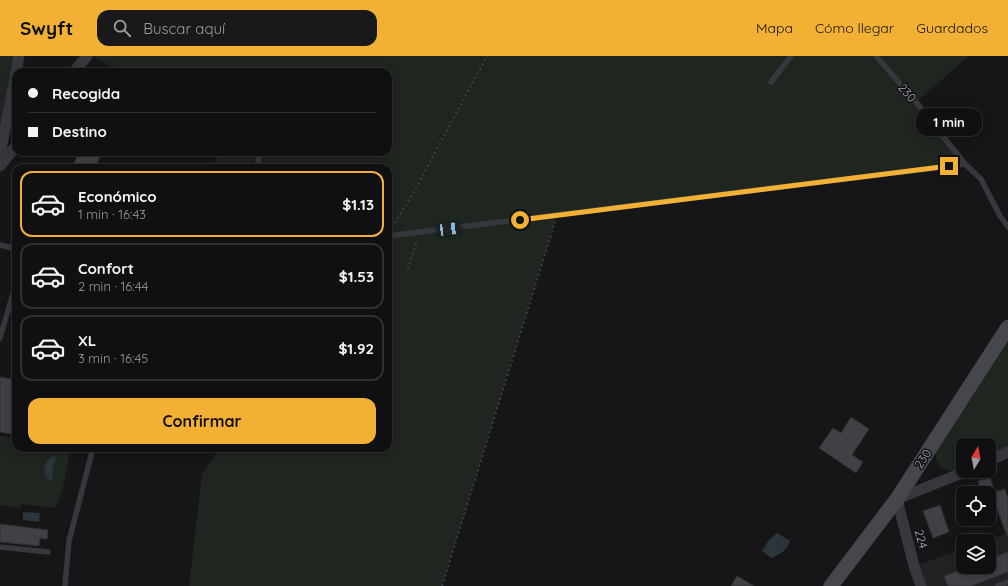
<!DOCTYPE html>
<html lang="es">
<meta charset="utf-8">
<style>
body{margin:0;font-family:Quicksand,sans-serif;background:#19191b;color:#f1f3f6;height:100vh;display:flex;flex-direction:column;font-size:15px;white-space:nowrap}
*{box-sizing:border-box;margin:0}
p{font-size:13px;color:#9c9d9f}
.icon{flex:none;width:22px;height:22px;fill:none;stroke:currentColor;stroke-width:2;stroke-linecap:round;stroke-linejoin:round}
.map{position:relative;flex:1;overflow:hidden}
.panel{position:absolute;left:12px;top:108px;width:380px;height:288px;display:flex;flex-direction:column;background:#101012;border-radius:12px;box-shadow:0 2px 10px #0003,0 0 0 1px #303032}
.panel>*{flex:none}
.banner{position:absolute;left:12px;top:12px;width:380px;height:88px;border-radius:12px;box-shadow:0 2px 10px #0003,0 0 0 1px #303032;display:grid;align-content:center;height:88px;padding:0 16px;background:#101012}
.needle{width:26px;rotate:10deg}
.buttons{position:absolute;left:956px;top:382px;display:grid;gap:8px}
.buttons a{display:grid;place-items:center;width:40px;height:40px;border-radius:8px;background:#101012;box-shadow:0 2px 10px #0003,0 0 0 1px #303032;font-size:20px}
.end{position:absolute;width:18px;height:18px;margin:-9px;border:5px solid #f2b134;background:#111;box-shadow:0 0 0 2px #111}
.from{border-radius:50%}
.bubble{position:absolute;height:28px;border-radius:12px;background:#101012;box-shadow:0 2px 10px #0003,0 0 0 1px #303032;font-size:13px;font-weight:800;line-height:28px;text-align:center}
.car{position:absolute;width:12px;height:24px;margin:-12px -6px;border-radius:5px;box-shadow:0 0 3px 1px #0007;background:linear-gradient(#222 24%,#8ab4d8 0 40%,#222 0 76%,#8ab4d8 0 86%,#222 0)}
.banner b{display:flex;align-items:center;gap:14px;height:38px;font-size:15px}
.banner b+b{border-top:1px solid #303032}
.banner i{width:10px;height:10px;background:#f1f3f6}
ul{padding:7px 0 0;list-style:none}
li{display:flex;align-items:center;gap:12px;height:66px;margin:0 8px 6px;padding:0 8px;border:2px solid #303032;border-radius:12px}
li div{flex:1}
li b{display:block;font-size:15px}
li em{font-style:normal;font-weight:800}
li.on{border-color:#f2b134}
li>.icon{width:36px;height:36px;stroke-width:1.5}
.cta{display:flex;gap:8px;margin-top:auto;padding:8px 16px}
.cta a{flex:1;height:46px;border-radius:12px;background:#f2b134;color:#111;font-size:16px;font-weight:800;line-height:46px;text-align:center}
header{display:flex;align-items:center;gap:24px;box-sizing:border-box;height:56px;padding:0 20px;background:#f2b134;color:#111}
header strong{font-size:19px}
nav{display:flex;gap:22px;margin-inline-start:auto;font-size:14px}
.search{width:280px;height:36px;background:#19191b;display:flex;align-items:center;gap:10px;box-sizing:border-box;padding:0 14px;border-radius:12px;color:#9c9d9f;font-size:15px}
.map>svg:first-child{display:block}
</style>
<header>
<strong>Swyft</strong>
<div class="search"><svg class="icon" aria-label="search" viewBox="0 0 24 24"><circle cx="10" cy="10" r="6"/><path d="M15 15l6 6"/></svg>Buscar aquí</div>
<nav><a>Mapa</a><a>Cómo llegar</a><a>Guardados</a></nav>
</header>
<div class="map">
<svg width="1008" height="530" viewBox="0 0 1008 530">
<rect width="100%" height="100%" fill="#161618"/>
<!-- built -->
<path fill="#222225" d="M 1008,477 L 1008,530 L 921,530 L 914,510 L 963,493 L 963,511 L 989,511 L 989,485 L 986,485 Z"/>
<!-- green -->
<g fill="#1e261f">
<path d="M 0,0 L 19,0 L 0,99 Z"/>
<path d="M 92,0 L 969,0 L 916,46 L 965,108 L 557,159 L 442,530 L 189,530 L 202,418 L 220,392 L 388,392 L 388,112 L 211,112 L 220,96 L 388,96 L 388,16 L 123,16 Z"/>
<path d="M 1008,271 L 1008,396 L 989,405 L 989,389 L 963,389 L 963,417 C 938,413 936,411 934,385 Z"/>
<path d="M 0,380 L 16,382 L 16,392 L 71,392 L 63,431 L 56,452 L 21,448 L 21,452 L 0,449 Z"/>
</g>
<!-- water -->
<g fill="#2c353c">
<path d="M 52,400 L 56,401 L 56,404 C 52,411 52,415 53,423 L 49,424 C 41,416 44,407 52,400 Z"/>
<path d="M 23,456 L 40,457 L 39,466 L 23,464 Z"/>
<path d="M 777,477 L 790,485 C 787,495 780,498 771,502 L 762,495 L 768,485 Z"/>
</g>
<!-- building -->
<g fill="#404145" stroke="#303034">
<path d="M 79,96 L 102,96 L 95,112 L 72,112 Z"/>
<path d="M 0,321 L 16,324 L 16,379 L 0,376 Z"/>
<path d="M 851,361 L 869,373 L 852,399 L 863,406 L 856,417 L 819,392 L 833,372 L 841,377 Z"/>
<path d="M 990,422 L 995,436 L 1005,433 L 1008,443 L 1008,479 L 1007,480 L 995,447 L 989,449 L 989,438 L 992,437 L 982,437 L 978,425 Z"/>
<path d="M 940,449 L 949,476 L 933,482 L 923,455 Z"/>
<path d="M 0,468 L 48,474 L 47,483 L 40,482 L 39,490 L 0,486 Z"/>
<path d="M 1008,496 L 1008,516 L 971,530 L 948,530 L 944,520 L 969,511 L 989,511 L 989,503 Z"/>
<path d="M 737,520 L 754,530 L 731,530 Z"/>
</g>
<g fill="none" stroke-linecap="round" stroke-linejoin="round">
<!-- path -->
<g stroke="#3d3f44" stroke-width="2" stroke-dasharray="2 3" stroke-linecap="butt">
<path d="M 392,171 L 411,141 L 487,0"/>
<path d="M 408,213 L 417,184"/>
<path d="M 442,530 L 555,166"/>
</g>
<!-- lane -->
<g stroke="#37383d" stroke-width="5.5">
<path d="M 876,0 L 916,46 L 965,108 L 981,123 L 1000,160 L 1008,171"/>
<path d="M 771,26 L 791,0"/>
<path d="M 258,112 L 259,96"/>
<path d="M 388,180 L 965,108"/>
<path d="M 0,189 L 12,192 L 16,195"/>
<path d="M 0,282 L 16,227"/>
<path d="M 0,491 L 48,496"/>
<path d="M 65,530 L 69,485 L 93,392"/>
<path d="M 998,530 L 1008,526"/>
</g>
<!-- street -->
<g stroke="#37383d" stroke-width="11">
<path d="M 16,16 L 19,0"/>
<path d="M 74,16 L 87,0"/>
<path d="M 0,99 L 16,17"/>
<path d="M 0,110 L 16,90"/>
<path d="M 989,405 L 1008,396"/>
<path d="M 921,530 L 914,510 L 897,443 L 967,415"/>
</g>
<!-- secondary -->
<path stroke="#45474d" stroke-width="15" d="M 831,530 L 897,443 L 1008,271"/>
</g>
<g fill="none" stroke-linecap="round" stroke-linejoin="round">
<!-- route -->
<path stroke="#f2b134" stroke-width="5" d="M 520,164 L 949,110"/>
</g>
<g text-anchor="middle" stroke-width="3" stroke-linejoin="round" paint-order="stroke">
<!-- street labels -->
<g font-size="12" fill="#a8adb8" stroke="#111113">
<text transform="translate(907 37) rotate(49)" y="4">230</text>
<text transform="translate(923 403) rotate(-57)" y="4">230</text>
<text transform="translate(921 483) rotate(75)" y="4">224</text>
</g>
</g>
</svg>
<div class="buttons">
<a><svg class="needle" viewBox="-14 -14 28 28"><path d="M0-13l5 13h-10z" fill="#e53935"/><path d="M0 13l5-13h-10z" fill="#9c9d9f"/></svg></a>
<a><svg class="icon" aria-label="locate" viewBox="0 0 24 24"><circle cx="12" cy="12" r="6"/><path d="M12 2v4M12 18v4M2 12h4M18 12h4"/></svg></a>
<a><svg class="icon" aria-label="layers" viewBox="0 0 24 24"><path d="M12 4l9 5-9 5-9-5zM3 14l9 5 9-5"/></svg></a>
</div>
<i class="end from" style="left:520px;top:164px"></i>
<i class="end" style="left:949px;top:110px"></i>
<div class="bubble" style="left:916px;top:52px;width:66px">1 min</div>
<i class="car" style="left:449px;top:173px;rotate:83deg"></i>
<div class="banner">
<b><i class="from"></i>Recogida</b>
<b><i></i>Destino</b>
</div>
<section class="panel">
<ul>
<li class="on"><svg class="icon" aria-label="car" viewBox="0 0 24 24"><path d="M5 17H2v-5l4-1 3-4h7l3 4 3 1v5h-3M9 17h6M6 11h13"/><circle cx="7" cy="17" r="2"/><circle cx="17" cy="17" r="2"/></svg><div><b>Económico</b><p>1 min · 16:43</p></div><em>$1.13</em></li>
<li><svg class="icon" aria-label="car" viewBox="0 0 24 24"><path d="M5 17H2v-5l4-1 3-4h7l3 4 3 1v5h-3M9 17h6M6 11h13"/><circle cx="7" cy="17" r="2"/><circle cx="17" cy="17" r="2"/></svg><div><b>Confort</b><p>2 min · 16:44</p></div><em>$1.53</em></li>
<li><svg class="icon" aria-label="car" viewBox="0 0 24 24"><path d="M5 17H2v-5l4-1 3-4h7l3 4 3 1v5h-3M9 17h6M6 11h13"/><circle cx="7" cy="17" r="2"/><circle cx="17" cy="17" r="2"/></svg><div><b>XL</b><p>3 min · 16:45</p></div><em>$1.92</em></li>
</ul>
<div class="cta"><a>Confirmar</a></div>
</section>
</div>
